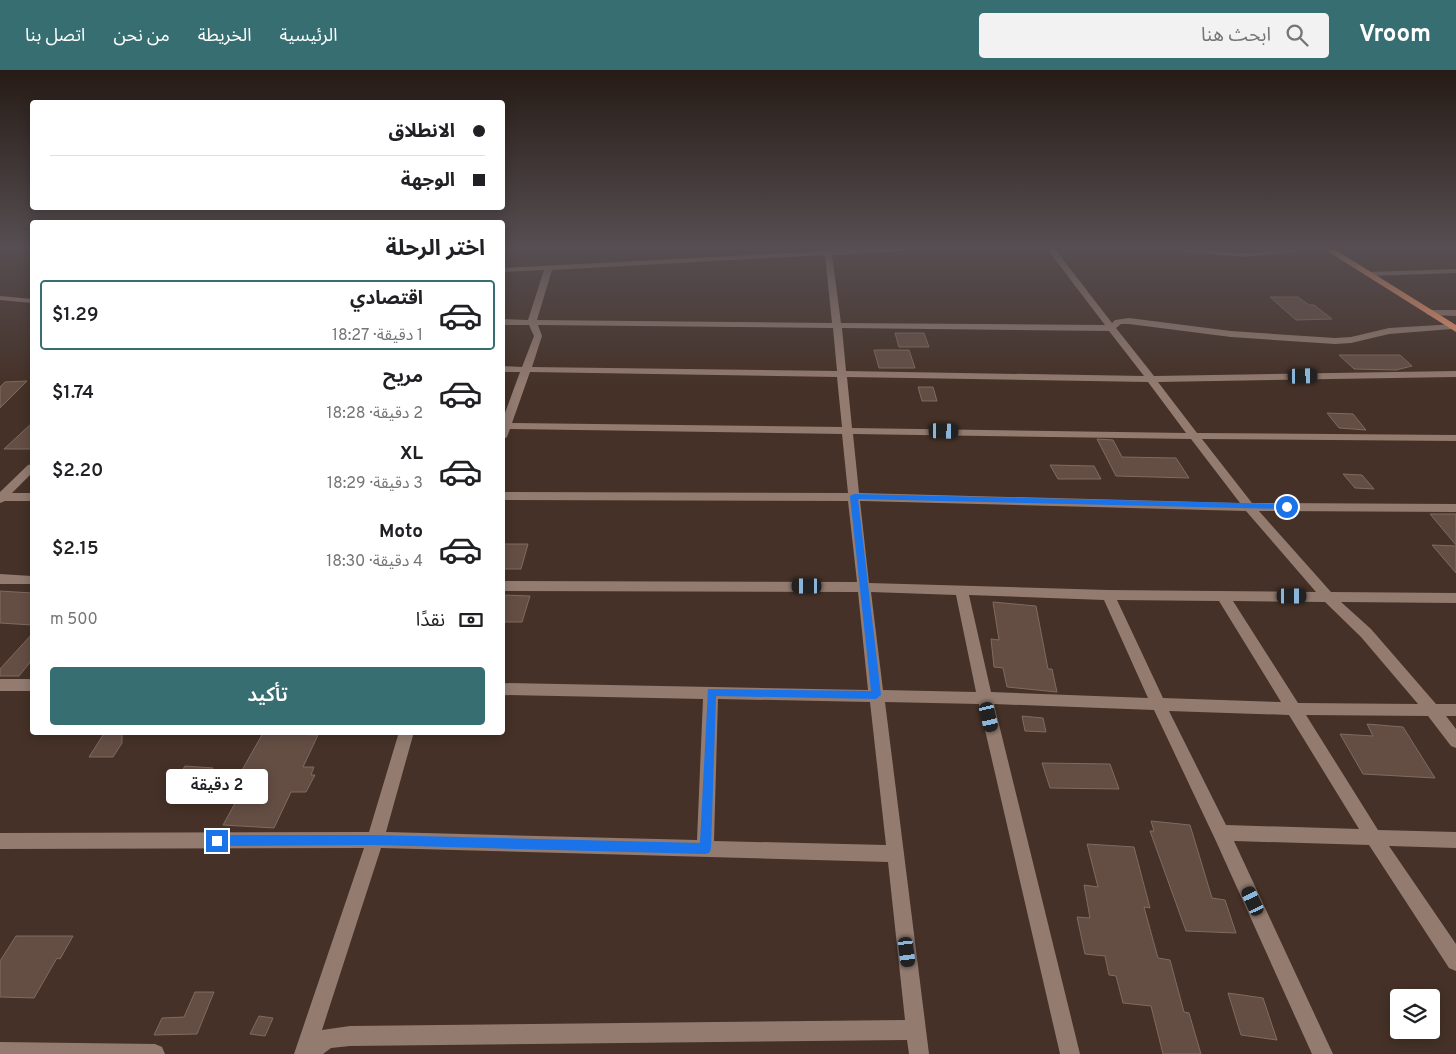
<!DOCTYPE html>
<html lang="ar">
<meta charset="utf-8">
<style>
body{margin:0;font-family:Overpass,"Noto Sans Arabic",sans-serif;background:#f2f2f2;color:#202124;direction:rtl;height:100vh;display:flex;flex-direction:column;font-size:19px;white-space:nowrap}
*{box-sizing:border-box;margin:0}
p{font-size:16px;color:#757577}
.icon{flex:none;width:28px;height:28px;fill:none;stroke:currentColor;stroke-width:2;stroke-linecap:round;stroke-linejoin:round}
.map{position:relative;flex:1;overflow:hidden;direction:ltr}
.sheet{position:absolute;left:30px;top:150px;width:475px;height:515px;display:flex;flex-direction:column;background:#fff;border-radius:5px;box-shadow:0 2px 12px #0003;direction:rtl}
.sheet>*{flex:none}
.hud{position:absolute;left:30px;top:30px;width:475px;height:110px;border-radius:5px;box-shadow:0 2px 12px #0003;direction:rtl;display:grid;align-content:center;height:110px;padding:0 20px;background:#fff}
.tools{position:absolute;left:1390px;top:919px;display:grid;gap:10px}
.tools a{display:grid;place-items:center;width:50px;height:50px;border-radius:5px;background:#fff;box-shadow:0 2px 12px #0003;font-size:25px}
.end{position:absolute;width:22px;height:22px;margin:-11px;border:6px solid #1a73e8;background:#fff;box-shadow:0 0 0 2px #fff}
.from{border-radius:50%}
.bubble{position:absolute;height:35px;border-radius:5px;background:#fff;box-shadow:0 2px 12px #0003;font-size:16px;font-weight:600;line-height:35px;text-align:center;direction:rtl}
.car{position:absolute;width:15px;height:30px;margin:-15px -8px;border-radius:6px;box-shadow:0 0 4px 1px #0007;background:linear-gradient(#222 24%,#8ab4d8 0 40%,#222 0 76%,#8ab4d8 0 86%,#222 0)}
.hud b{display:flex;align-items:center;gap:18px;height:48px;font-size:19px}
.hud b+b{border-top:1px solid #e0e0e0}
.hud i{width:12px;height:12px;background:#202124}
ul{padding:0;list-style:none}
li{display:flex;align-items:center;gap:15px;height:70px;margin:0 10px 8px;padding:0 10px;border:2px solid transparent;border-radius:5px}
li div{flex:1}
li b{display:block;font-size:19px}
li em{font-style:normal;font-weight:600}
li.active{border-color:#366e71}
li>.icon{width:45px;height:45px;stroke-width:1.5}
h2{padding:0 20px;font-size:22px;line-height:60px}
.pay{display:flex;align-items:center;gap:12px;height:55px;padding:0 20px;font-size:19px}
.pay p{margin-inline-start:auto}
.button{display:flex;gap:10px;margin-top:auto;padding:10px 20px}
.button a{flex:1;height:58px;border-radius:5px;background:#366e71;color:#fff;font-size:20px;font-weight:600;line-height:58px;text-align:center}
header{display:flex;align-items:center;gap:30px;box-sizing:border-box;height:70px;padding:0 25px;background:#366e71;color:#fff}
header strong{font-size:24px}
nav{display:flex;gap:28px;margin-inline-start:auto;font-size:18px}
.search{width:350px;height:45px;background:#f2f2f2;display:flex;align-items:center;gap:12px;box-sizing:border-box;padding:0 18px;border-radius:5px;color:#757577;font-size:19px}
.map>svg:first-child{display:block}
</style>
<header>
<strong>Vroom</strong>
<div class="search"><svg class="icon" aria-label="search" viewBox="0 0 24 24"><circle cx="10" cy="10" r="6"/><path d="M15 15l6 6"/></svg>ابحث هنا</div>
<nav><a>الرئيسية</a><a>الخريطة</a><a>من نحن</a><a>اتصل بنا</a></nav>
</header>
<div class="map">
<svg width="1456" height="984" viewBox="0 0 1456 984">
<rect width="100%" height="100%" fill="#453127"/>
<!-- building -->
<g fill="#644e44" stroke="#816a5f">
<path d="M 1270,227 L 1298,227 L 1309,235 L 1314,235 L 1332,249 L 1296,250 Z"/>
<path d="M 895,263 L 924,263 L 929,277 L 899,277 Z"/>
<path d="M 874,280 L 909,280 L 915,298 L 879,298 Z"/>
<path d="M 1339,285 L 1400,285 L 1412,296 L 1396,300 L 1354,299 Z"/>
<path d="M 27,311 L 0,338 L 0,317 L 5,312 Z"/>
<path d="M 918,317 L 933,317 L 937,331 L 922,331 Z"/>
<path d="M 1327,343 L 1353,344 L 1366,360 L 1339,358 Z"/>
<path d="M 32,353 L 32,379 L 4,379 Z"/>
<path d="M 1097,369 L 1113,370 L 1122,387 L 1176,388 L 1189,408 L 1116,406 Z"/>
<path d="M 1050,395 L 1094,396 L 1101,409 L 1058,409 Z"/>
<path d="M 1343,404 L 1362,405 L 1374,419 L 1355,418 Z"/>
<path d="M 1430,444 L 1456,444 L 1456,475 Z"/>
<path d="M 502,474 L 528,474 L 521,499 L 502,499 Z"/>
<path d="M 1432,475 L 1456,476 L 1456,503 Z"/>
<path d="M 0,521 L 32,523 L 32,555 L 0,553 Z"/>
<path d="M 502,525 L 530,526 L 522,552 L 502,552 Z"/>
<path d="M 993,532 L 1036,536 L 1048,599 L 1052,599 L 1057,622 L 1007,617 L 1003,598 L 994,597 L 991,569 L 999,570 Z"/>
<path d="M 32,564 L 32,590 L 19,606 L 0,606 L 0,599 Z"/>
<path d="M 1022,646 L 1043,648 L 1046,662 L 1025,661 Z"/>
<path d="M 1367,654 L 1403,657 L 1435,708 L 1363,704 L 1340,664 L 1373,666 Z"/>
<path d="M 105,662 L 122,662 L 122,673 L 113,687 L 89,687 Z"/>
<path d="M 263,663 L 318,665 L 303,697 L 314,697 L 311,705 L 315,705 L 306,722 L 291,722 L 274,758 L 223,755 L 244,717 L 233,716 Z"/>
<path d="M 1042,693 L 1110,694 L 1119,719 L 1050,718 Z"/>
<path d="M 185,696 L 213,698 L 205,712 L 176,710 Z"/>
<path d="M 1151,751 L 1190,755 L 1212,828 L 1225,830 L 1236,863 L 1186,861 L 1150,761 L 1154,761 Z"/>
<path d="M 1087,774 L 1134,777 L 1150,838 L 1144,837 L 1158,888 L 1170,890 L 1184,942 L 1189,943 L 1201,984 L 1163,984 L 1151,936 L 1123,933 L 1116,906 L 1109,905 L 1105,886 L 1085,884 L 1077,847 L 1090,848 L 1084,815 L 1098,817 Z"/>
<path d="M 16,866 L 73,866 L 60,889 L 57,888 L 34,928 L 0,927 L 0,891 Z"/>
<path d="M 195,922 L 214,922 L 197,964 L 154,965 L 162,948 L 184,947 Z"/>
<path d="M 1228,923 L 1263,928 L 1277,970 L 1241,965 Z"/>
<path d="M 259,946 L 273,948 L 265,966 L 250,964 Z"/>
</g>
<g fill="none" stroke-linecap="round" stroke-linejoin="round">
<!-- minor -->
<g fill="#937b70" fill-rule="evenodd">
<path d="M 824,179 L 907,179 L 903,181 L 832,185 L 841,253 L 1105,255 L 1047,179 L 1055,179 L 1112,253 L 1115,250 L 1129,248 L 1231,261 L 1335,268 L 1351,267 L 1389,258 L 1455,254 L 1455,258 L 1452,259 L 1389,264 L 1351,273 L 1335,274 L 1231,267 L 1129,254 L 1121,254 L 1116,258 L 1154,306 L 1456,301 L 1456,307 L 1158,312 L 1197,363 L 1456,365 L 1456,371 L 1202,369 L 1252,433 L 1456,434 L 1456,442 L 1259,441 L 1331,522 L 1456,523 L 1456,533 L 1341,532 L 1371,559 L 1436,634 L 1456,634 L 1456,646 L 1446,646 L 1456,659 L 1456,678 L 1451,676 L 1428,646 L 1306,645 L 1378,760 L 1456,762 L 1456,778 L 1389,776 L 1456,874 L 1456,901 L 1449,898 L 1369,775 L 1234,771 L 1333,984 L 1312,984 L 1215,769 L 1154,640 L 994,634 L 1080,984 L 1060,984 L 979,634 L 885,632 L 929,984 L 909,984 L 907,970 L 350,976 L 331,978 L 323,984 L 294,984 L 364,778 L 0,779 L 0,763 L 369,762 L 399,662 L 414,662 L 386,762 L 697,770 L 703,629 L 502,625 L 502,613 L 868,620 L 858,522 L 502,521 L 502,511 L 857,512 L 848,431 L 502,430 L 502,422 L 848,423 L 842,364 L 510,359 L 507,367 L 502,370 L 502,351 L 520,302 L 502,302 L 502,296 L 522,297 L 534,266 L 529,255 L 502,255 L 502,249 L 528,250 L 544,200 L 502,202 L 502,198 L 825,181 ZM 825,185 L 832,253 L 537,250 L 552,200 ZM 538,255 L 833,258 L 837,301 L 532,297 L 542,266 ZM 842,258 L 1109,261 L 1144,306 L 846,301 ZM 530,302 L 837,307 L 842,357 L 512,353 ZM 847,307 L 1148,312 L 1186,363 L 852,358 ZM 853,364 L 1191,369 L 1240,433 L 859,423 ZM 860,431 L 1246,441 L 1316,522 L 1108,520 L 869,513 ZM 871,522 L 956,525 L 976,622 L 883,620 ZM 969,525 L 1104,530 L 1148,628 L 991,622 ZM 1117,530 L 1219,531 L 1281,632 L 1163,628 ZM 1233,531 L 1325,532 L 1361,567 L 1418,634 L 1298,633 ZM 718,629 L 870,632 L 886,775 L 714,771 ZM 1169,641 L 1289,645 L 1359,759 L 1226,755 ZM 381,778 L 888,792 L 905,950 L 350,956 L 322,960 Z"/>
<path d="M 1176,179 C 1198,179 1220,182 1242,183 C 1261,183 1283,179 1304,179 L 1300,181 L 1244,187 L 1180,181 Z"/>
<path d="M 1456,199 L 1456,203 L 1369,206 L 1365,204 L 1369,202 Z"/>
<path d="M 0,226 L 32,229 L 32,233 L 0,230 Z"/>
<path d="M 1431,240 L 1456,240 L 1456,246 L 1428,245 L 1427,243 Z"/>
<path d="M 32,394 L 32,403 L 12,423 L 32,423 L 32,431 L 5,431 L 0,433 L 0,422 L 28,395 Z"/>
<path d="M 0,504 L 32,506 L 32,514 L 0,514 Z"/>
<rect x="0" y="609" width="32" height="12"/>
<path d="M 0,972 L 155,974 L 162,977 L 165,984 L 0,984 Z"/>
</g>
<!-- highway -->
<path fill="#fc9f71" fill-rule="evenodd" d="M 1324,179 L 1334,179 L 1456,255 L 1456,262 Z"/>
</g>
<!-- sky -->
<linearGradient id="sky" x2="0" y2="1"><stop stop-color="#261b15"/><stop offset="0.56" stop-color="#564e52"/><stop offset="1" stop-color="#564e52" stop-opacity="0"/></linearGradient>
<rect width="1456" height="317" fill="url(#sky)"/>
<!-- route -->
<path fill="#1a73e8" d="M 854,424 L 1287,434 L 1291,437 L 1287,439 L 858,429 L 881,625 L 876,629 L 716,626 L 711,779 L 709,783 L 705,784 L 375,775 L 217,776 L 213,774 L 211,771 L 213,767 L 217,765 L 375,765 L 700,773 L 708,619 L 871,621 L 850,426 Z"/>
</svg>
<div class="tools">
<a><svg class="icon" aria-label="layers" viewBox="0 0 24 24"><path d="M12 4l9 5-9 5-9-5zM3 14l9 5 9-5"/></svg></a>
</div>
<i class="end from" style="left:1287px;top:437px"></i>
<i class="end" style="left:217px;top:771px"></i>
<div class="bubble" style="left:166px;top:699px;width:102px">2 دقيقة</div>
<i class="car" style="left:1303px;top:306px;rotate:89deg"></i>
<i class="car" style="left:944px;top:361px;rotate:91deg"></i>
<i class="car" style="left:807px;top:516px;rotate:270deg"></i>
<i class="car" style="left:1292px;top:526px;rotate:90deg"></i>
<i class="car" style="left:989px;top:647px;rotate:167deg"></i>
<i class="car" style="left:1253px;top:831px;rotate:335deg"></i>
<i class="car" style="left:907px;top:882px;rotate:173deg"></i>
<div class="hud">
<b><i class="from"></i>الانطلاق</b>
<b><i></i>الوجهة</b>
</div>
<section class="sheet">
<h2>اختر الرحلة</h2>
<ul>
<li class="active"><svg class="icon" aria-label="car" viewBox="0 0 24 24"><path d="M5 17H2v-5l4-1 3-4h7l3 4 3 1v5h-3M9 17h6M6 11h13"/><circle cx="7" cy="17" r="2"/><circle cx="17" cy="17" r="2"/></svg><div><b>اقتصادي</b><p>1 دقيقة · 18:27</p></div><em>$1.29</em></li>
<li><svg class="icon" aria-label="car" viewBox="0 0 24 24"><path d="M5 17H2v-5l4-1 3-4h7l3 4 3 1v5h-3M9 17h6M6 11h13"/><circle cx="7" cy="17" r="2"/><circle cx="17" cy="17" r="2"/></svg><div><b>مريح</b><p>2 دقيقة · 18:28</p></div><em>$1.74</em></li>
<li><svg class="icon" aria-label="car" viewBox="0 0 24 24"><path d="M5 17H2v-5l4-1 3-4h7l3 4 3 1v5h-3M9 17h6M6 11h13"/><circle cx="7" cy="17" r="2"/><circle cx="17" cy="17" r="2"/></svg><div><b>XL</b><p>3 دقيقة · 18:29</p></div><em>$2.20</em></li>
<li><svg class="icon" aria-label="car" viewBox="0 0 24 24"><path d="M5 17H2v-5l4-1 3-4h7l3 4 3 1v5h-3M9 17h6M6 11h13"/><circle cx="7" cy="17" r="2"/><circle cx="17" cy="17" r="2"/></svg><div><b>Moto</b><p>4 دقيقة · 18:30</p></div><em>$2.15</em></li>
</ul>
<div class="pay"><svg class="icon" aria-label="cash" viewBox="0 0 24 24"><path d="M3 7h18v10H3z"/><circle cx="12" cy="12" r="2"/></svg>نقدًا<p>500 m</p></div>
<div class="button"><a>تأكيد</a></div>
</section>
</div>
